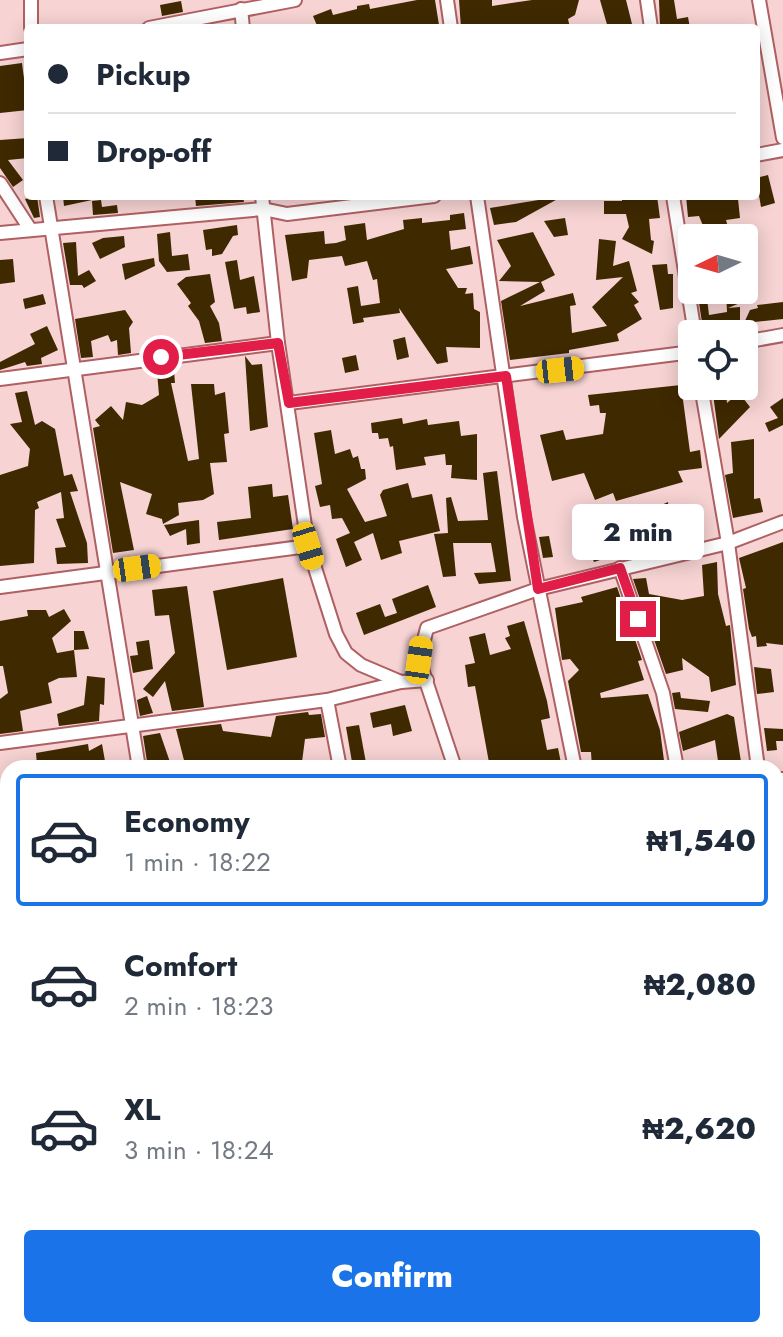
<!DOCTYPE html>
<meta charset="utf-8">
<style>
body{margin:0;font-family:Jost,sans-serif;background:#f2f2f3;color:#1f2937;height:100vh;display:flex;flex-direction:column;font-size:30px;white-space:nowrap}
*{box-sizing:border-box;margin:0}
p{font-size:26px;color:#747a83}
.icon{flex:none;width:44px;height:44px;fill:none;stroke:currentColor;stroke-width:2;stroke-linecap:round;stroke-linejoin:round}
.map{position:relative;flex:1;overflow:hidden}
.panel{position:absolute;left:0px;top:760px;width:784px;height:578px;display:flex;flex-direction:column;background:#fff;border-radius:24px 24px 0 0;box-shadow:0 4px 20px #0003}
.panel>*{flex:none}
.banner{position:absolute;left:24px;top:24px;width:736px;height:176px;border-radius:8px;box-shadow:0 4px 20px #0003;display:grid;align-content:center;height:176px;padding:0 24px;background:#fff}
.needle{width:52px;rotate:265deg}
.controls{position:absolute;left:678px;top:224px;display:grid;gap:16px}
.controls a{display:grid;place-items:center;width:80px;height:80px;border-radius:8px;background:#fff;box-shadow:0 4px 20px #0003;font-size:40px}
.end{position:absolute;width:36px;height:36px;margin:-18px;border:10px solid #e11d48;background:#fff;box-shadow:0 0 0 4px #fff}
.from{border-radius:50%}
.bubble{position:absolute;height:56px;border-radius:8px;background:#fff;box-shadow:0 4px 20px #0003;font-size:26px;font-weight:800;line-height:56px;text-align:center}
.car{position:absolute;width:24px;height:48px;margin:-24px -12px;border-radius:10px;box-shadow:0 0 6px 2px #0007;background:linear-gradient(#f5c518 24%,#345 0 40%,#f5c518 0 76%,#345 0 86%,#f5c518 0)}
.banner b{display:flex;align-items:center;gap:28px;height:76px;font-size:30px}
.banner b+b{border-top:2px solid #e0e1e3}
.banner i{width:20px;height:20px;background:#1f2937}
ul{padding:14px 0 0;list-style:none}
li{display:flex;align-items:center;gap:24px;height:132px;margin:0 16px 12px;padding:0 8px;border:4px solid transparent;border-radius:8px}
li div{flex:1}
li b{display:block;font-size:30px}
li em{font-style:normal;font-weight:800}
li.selected{border-color:#1a73e8}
li>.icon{width:72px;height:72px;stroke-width:1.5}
.primary-button{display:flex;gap:16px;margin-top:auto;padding:16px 24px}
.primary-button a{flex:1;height:92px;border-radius:8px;background:#1a73e8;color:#fff;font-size:32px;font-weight:800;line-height:92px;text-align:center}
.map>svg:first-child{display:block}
</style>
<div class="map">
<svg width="783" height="1337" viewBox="0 0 783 1337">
<rect width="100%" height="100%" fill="#f7d3d3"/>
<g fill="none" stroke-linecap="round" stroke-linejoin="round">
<!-- stream -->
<g stroke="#98bf8c" stroke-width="4">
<path d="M 776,915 L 783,911"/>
<path d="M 0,1025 L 8,1027"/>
</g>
</g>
<!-- building -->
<g fill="#3f2900">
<path d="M 417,0 L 435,0 L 439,25 L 318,28 L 313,16 L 331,9 L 333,15 L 357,9 L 357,6 L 369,4 L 370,9 Z"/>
<path d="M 459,0 L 492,0 L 492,6 L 532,0 L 579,0 L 575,15 L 568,19 L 570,28 L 461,28 Z"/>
<path d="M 600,0 L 626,0 L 632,24 L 608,28 Z"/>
<path d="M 659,0 L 674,0 L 677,19 L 688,17 L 690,28 L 660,28 Z"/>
<path d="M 181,1 L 183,12 L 162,16 L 160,5 Z"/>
<path d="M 22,63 L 28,110 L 0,113 L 0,66 Z"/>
<path d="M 28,138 L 28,158 L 8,160 L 23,180 L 13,187 L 0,168 L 0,140 Z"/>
<path d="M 768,175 L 775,203 L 761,207 L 756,178 Z"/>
<path d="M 37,196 L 40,217 L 34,218 L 25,199 Z"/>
<path d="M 63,196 L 91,196 L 92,200 L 64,206 Z"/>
<path d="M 195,196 L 243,196 L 244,202 L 196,206 Z"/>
<path d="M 563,196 L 516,222 L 494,225 L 490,208 Z"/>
<path d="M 622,196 L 657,196 L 660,218 L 649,219 L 651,240 L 654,241 L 652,254 L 622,239 L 629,227 L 626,214 L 604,214 L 604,201 L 622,201 Z"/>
<path d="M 686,196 L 738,199 L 740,218 L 726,220 L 731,238 L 708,238 L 699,216 L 688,217 Z"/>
<path d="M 101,200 L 102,207 L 117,205 L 118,213 L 93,215 L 92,201 Z"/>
<path d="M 464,213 L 466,229 L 449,231 L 451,250 L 470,246 L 473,264 L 446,269 L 458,288 L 467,288 L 465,294 L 473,293 L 474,309 L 480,312 L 480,348 L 446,347 L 448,362 L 437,364 L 399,308 L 400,313 L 363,318 L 364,322 L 353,324 L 347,288 L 358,286 L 361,306 L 380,303 L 377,279 L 373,280 L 367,261 L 345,266 L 342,256 L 309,260 L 307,278 L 292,281 L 285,235 L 324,231 L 325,244 L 336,243 L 346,240 L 344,226 L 365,223 L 367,240 L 404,229 L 403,220 L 422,218 L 422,223 L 450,220 L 450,215 Z"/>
<path d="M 565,218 L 568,235 L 554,237 L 544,221 Z"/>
<path d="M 237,225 L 238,235 L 233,236 L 222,254 L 212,256 L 212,249 L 206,250 L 203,230 Z"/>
<path d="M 170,232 L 172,256 L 188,254 L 190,270 L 167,272 L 159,261 L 157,234 Z"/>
<path d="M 533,232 L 555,275 L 541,282 L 545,291 L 520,306 L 573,293 L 576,305 L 570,306 L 572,333 L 607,326 L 592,307 L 623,277 L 596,280 L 599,239 L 616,241 L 613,266 L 629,261 L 637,291 L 631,293 L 639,302 L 634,305 L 642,319 L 617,334 L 619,341 L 569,350 L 569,353 L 510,360 L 501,301 L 540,282 L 499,281 L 511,266 L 497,240 Z"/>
<path d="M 124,236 L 125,247 L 100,259 L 92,243 L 103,238 Z"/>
<path d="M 76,242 L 78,276 L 89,270 L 96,281 L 84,288 L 82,285 L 70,285 L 63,243 Z"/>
<path d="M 154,258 L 155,266 L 125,280 L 122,264 Z"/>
<path d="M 13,259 L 15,282 L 0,284 L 0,260 Z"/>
<path d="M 237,260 L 240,280 L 254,276 L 260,312 L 247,314 L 246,307 L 234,309 L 225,262 Z"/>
<path d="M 667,264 L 668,274 L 673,274 L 673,308 L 660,310 L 652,265 Z"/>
<path d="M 210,274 L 215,302 L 210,306 L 219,323 L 222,341 L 205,343 L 199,321 L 188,306 L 191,303 L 177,284 L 186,277 Z"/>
<path d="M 697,290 L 706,290 L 709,315 L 727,312 L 726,290 L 739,290 L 740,303 L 728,308 L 740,307 L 740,328 L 726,331 L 725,326 L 703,329 Z"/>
<path d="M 43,294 L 46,304 L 25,309 L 23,299 Z"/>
<path d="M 783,302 L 783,319 L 744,323 L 750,310 L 758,308 L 757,305 Z"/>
<path d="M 125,310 L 133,322 L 129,328 L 131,353 L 118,355 L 117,340 L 111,342 L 108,335 L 91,341 L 93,357 L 81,358 L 75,319 Z"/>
<path d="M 47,326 L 58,350 L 41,358 L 42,364 L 27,366 L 25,362 L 0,370 L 0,362 L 35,344 L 30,334 Z"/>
<path d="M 405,337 L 409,357 L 397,360 L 393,340 Z"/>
<path d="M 356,355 L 359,370 L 345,373 L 342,358 Z"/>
<path d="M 245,356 L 252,365 L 262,364 L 268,427 L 250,431 Z"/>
<path d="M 174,371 L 175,383 L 171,383 L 188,461 L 199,459 L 191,384 L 214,384 L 215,395 L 225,392 L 229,433 L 224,434 L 227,462 L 210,463 L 214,494 L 203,500 L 178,503 L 179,515 L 163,524 L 162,519 L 146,514 L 152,494 L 120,482 L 134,550 L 113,553 L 93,428 L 100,426 L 95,420 L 111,406 L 123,420 L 126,402 L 142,405 L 159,395 L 157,372 Z"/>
<path d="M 681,385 L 690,452 L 700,450 L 702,468 L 678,471 L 683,482 L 616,501 L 613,493 L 595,500 L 584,473 L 552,481 L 540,435 L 563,430 L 566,440 L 603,434 L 606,413 L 600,413 L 599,405 L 590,406 L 588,395 Z"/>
<path d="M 712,386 L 725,386 L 727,403 L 739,393 L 750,407 L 719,439 Z"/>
<path d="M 27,391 L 35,425 L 42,421 L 55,429 L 64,476 L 72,474 L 78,491 L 70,492 L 87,543 L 88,563 L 57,564 L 55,548 L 66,547 L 56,519 L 64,518 L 61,492 L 37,502 L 39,508 L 35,510 L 34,563 L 0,566 L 0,475 L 28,466 L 30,449 L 10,424 L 22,422 L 15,393 Z"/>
<path d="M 783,398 L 783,425 L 769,432 L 765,423 L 778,418 L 770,407 Z"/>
<path d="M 402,418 L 403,424 L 427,419 L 428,425 L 459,421 L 461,436 L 477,434 L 477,480 L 451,478 L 452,465 L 446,465 L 445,454 L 424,457 L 426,465 L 396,470 L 393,446 L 390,447 L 388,438 L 379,439 L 378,433 L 372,433 L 371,423 Z"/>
<path d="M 331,430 L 335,454 L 350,449 L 353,458 L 358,456 L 361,469 L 365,469 L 366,479 L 347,489 L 365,522 L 387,516 L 380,495 L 383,490 L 408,483 L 412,498 L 432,494 L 440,531 L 399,541 L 402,553 L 381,560 L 373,533 L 354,542 L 362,560 L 346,567 L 336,539 L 350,533 L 342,518 L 332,519 L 330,505 L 320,507 L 315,486 L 322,484 L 314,433 Z"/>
<path d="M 754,439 L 754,499 L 760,498 L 763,512 L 733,518 L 725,475 L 733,473 L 731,442 Z"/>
<path d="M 497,471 L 511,581 L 479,584 L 474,573 L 496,572 L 491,543 L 453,543 L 456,576 L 443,577 L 434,534 L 448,533 L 446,498 L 451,497 L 458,521 L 488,520 L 483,473 Z"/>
<path d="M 272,484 L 273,497 L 288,495 L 293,529 L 219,540 L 217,522 L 251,518 L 248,487 Z"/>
<path d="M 668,502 L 670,527 L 689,519 L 694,531 L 671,542 L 670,546 L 660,524 L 644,531 L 646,540 L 609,547 L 612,556 L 594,562 L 587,544 L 595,542 L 588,521 L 622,517 L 623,523 L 647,520 L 644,513 Z"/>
<path d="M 199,520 L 200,543 L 187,545 L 186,529 L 170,536 L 164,525 Z"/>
<path d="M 549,536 L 553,557 L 543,558 L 539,537 Z"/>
<path d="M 783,542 L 783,645 L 766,643 L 767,646 L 757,647 L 756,636 L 752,637 L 749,629 L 743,589 L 746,588 L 739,558 Z"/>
<path d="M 717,562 L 718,594 L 726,626 L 730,625 L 736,685 L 711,692 L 709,677 L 682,658 L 683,670 L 666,674 L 633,579 L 646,578 L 649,594 L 682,600 L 704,596 L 702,565 Z"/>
<path d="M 283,578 L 297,657 L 227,670 L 213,591 Z"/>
<path d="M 428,585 L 436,607 L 364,635 L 356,613 L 380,604 L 385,617 L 397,613 L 392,599 Z"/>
<path d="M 187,586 L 204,707 L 172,711 L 165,681 L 153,697 L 143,689 L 175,653 L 169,615 L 155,616 L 152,590 Z"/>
<path d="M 617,587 L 642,660 L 638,661 L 644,680 L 600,693 L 601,698 L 648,694 L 660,730 L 665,768 L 592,768 L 591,752 L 581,752 L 568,681 L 579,670 L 570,659 L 562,660 L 555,608 L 583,602 L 581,597 Z"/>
<path d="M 64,609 L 71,621 L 52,638 L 57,653 L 74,650 L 77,677 L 59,678 L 48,683 L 52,703 L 20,711 L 23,731 L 0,734 L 0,699 L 8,693 L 3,666 L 0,666 L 0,621 L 28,616 L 27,610 L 46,610 L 49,617 Z"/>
<path d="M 524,621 L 547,701 L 550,718 L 541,720 L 547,750 L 558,748 L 562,768 L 552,768 L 552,764 L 534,768 L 490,768 L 475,686 L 468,687 L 465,665 L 475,663 L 469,637 L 485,633 L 490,655 L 511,649 L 505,638 L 510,636 L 507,626 Z"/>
<path d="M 74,631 L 84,631 L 89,649 L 74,650 Z"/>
<path d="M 149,640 L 153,669 L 133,673 L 130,656 L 138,655 L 136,642 Z"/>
<path d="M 754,667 L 771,669 L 774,692 L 757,694 Z"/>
<path d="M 87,676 L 105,678 L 104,705 L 100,704 L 99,721 L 59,726 L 57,714 L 84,705 Z"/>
<path d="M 680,692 L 681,698 L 710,701 L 708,712 L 675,709 L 672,693 Z"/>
<path d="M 147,696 L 153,713 L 140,716 L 137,700 Z"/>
<path d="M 405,705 L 412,731 L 393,736 L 391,724 L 373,728 L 370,713 Z"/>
<path d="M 308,712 L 309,715 L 321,714 L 325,737 L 305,739 L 302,762 L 281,764 L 281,768 L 186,768 L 176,729 L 221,724 L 223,731 L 271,737 L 276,716 Z"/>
<path d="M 727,714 L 734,717 L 742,768 L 719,768 L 715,740 L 683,751 L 679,732 Z"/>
<path d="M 359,725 L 367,768 L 353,768 L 346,727 Z"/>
<path d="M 764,728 L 783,729 L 783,741 L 776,741 L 777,750 L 767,751 Z"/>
<path d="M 160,733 L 172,768 L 148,768 L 143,736 Z"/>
<path d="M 88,744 L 89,751 L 102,744 L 105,761 L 69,768 L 51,768 L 50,762 L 37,765 L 36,753 Z"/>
</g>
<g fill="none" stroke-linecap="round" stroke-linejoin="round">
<defs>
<g id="street">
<path d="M 31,0 L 31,28"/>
<path d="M 447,0 L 451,28"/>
<path d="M 647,0 L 651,28"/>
<path d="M 759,0 L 783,138"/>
<path d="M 241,9 L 243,28"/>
<path d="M 149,28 L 295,0"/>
<path d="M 0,53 L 28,49"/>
<path d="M 756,155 L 783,150"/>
<path d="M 0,183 L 30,229"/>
<path d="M 46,196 L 139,768"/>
<path d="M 262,196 L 278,343 L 308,546 L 336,634 L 346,653 L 361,665 L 401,682 L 427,680"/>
<path d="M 477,196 L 524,517 L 575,768"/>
<path d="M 673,196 L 695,334"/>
<path d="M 0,233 L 263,209 L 287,214 L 434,196"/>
<path d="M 744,342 L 783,335"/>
<path d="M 0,379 L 278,343"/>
<path d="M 701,386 L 728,543 L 758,768"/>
<path d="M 289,403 L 692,352"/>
<path d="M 620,568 L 663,693 L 677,768"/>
<path d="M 0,587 L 308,546"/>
<path d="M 327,700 L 340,768"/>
<path d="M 0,743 L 327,700 L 401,682"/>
<path d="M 455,768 L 419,660 L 427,628 L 538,589 L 728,543 L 783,522"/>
<path d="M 776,780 L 783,779"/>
<path d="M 0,883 L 8,882"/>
<path d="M 776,1057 L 783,1056"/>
<path d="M 776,1139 L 783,1138"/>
<path d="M 776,1320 L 783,1320"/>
<path d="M 273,1330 L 274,1337"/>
<path d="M 444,1330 L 445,1337"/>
<path d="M 687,1330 L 688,1337"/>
<path d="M 607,1337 L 654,1330"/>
</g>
<g id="primary">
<path d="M 776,825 L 783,820"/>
<path d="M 776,845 L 783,840"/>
<path d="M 99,1337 L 107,1330"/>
<path d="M 121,1337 L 129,1330"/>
</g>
</defs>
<!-- street casing -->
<use href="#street" stroke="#af6063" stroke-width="16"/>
<!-- primary casing -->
<use href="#primary" stroke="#fff" stroke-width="24"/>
<!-- path -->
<g stroke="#a78787" stroke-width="2" stroke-dasharray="6 4" stroke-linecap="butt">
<path d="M 0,996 L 8,993"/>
<path d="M 0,1175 L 8,1179"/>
<path d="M 0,1188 L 8,1182"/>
</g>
<!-- street -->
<use href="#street" stroke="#fff" stroke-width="12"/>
<!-- primary -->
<use href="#primary" stroke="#ecc5f8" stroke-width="20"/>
</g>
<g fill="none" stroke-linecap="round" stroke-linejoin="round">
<!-- route -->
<path stroke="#e11d48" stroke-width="10" d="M 161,357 L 278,343 L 289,403 L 506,376 L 538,589 L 620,568 L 638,619"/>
</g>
</svg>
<div class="controls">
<a><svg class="needle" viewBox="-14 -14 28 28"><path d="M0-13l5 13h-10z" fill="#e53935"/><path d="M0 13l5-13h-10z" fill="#747a83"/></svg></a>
<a><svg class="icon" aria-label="locate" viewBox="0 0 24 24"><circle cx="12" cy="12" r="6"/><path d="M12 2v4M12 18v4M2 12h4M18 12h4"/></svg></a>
</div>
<i class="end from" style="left:161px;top:357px"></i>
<i class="end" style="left:638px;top:619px"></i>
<div class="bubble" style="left:572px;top:504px;width:132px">2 min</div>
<i class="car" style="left:560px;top:370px;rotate:84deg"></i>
<i class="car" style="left:308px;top:546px;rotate:163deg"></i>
<i class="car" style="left:137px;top:568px;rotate:82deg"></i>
<i class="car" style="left:419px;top:660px;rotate:8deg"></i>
<div class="banner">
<b><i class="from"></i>Pickup</b>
<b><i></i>Drop-off</b>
</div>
<section class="panel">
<ul>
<li class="selected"><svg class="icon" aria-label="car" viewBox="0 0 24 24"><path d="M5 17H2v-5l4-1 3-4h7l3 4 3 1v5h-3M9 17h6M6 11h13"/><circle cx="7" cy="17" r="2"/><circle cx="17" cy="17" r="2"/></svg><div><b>Economy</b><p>1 min · 18:22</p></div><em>₦1,540</em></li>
<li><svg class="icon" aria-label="car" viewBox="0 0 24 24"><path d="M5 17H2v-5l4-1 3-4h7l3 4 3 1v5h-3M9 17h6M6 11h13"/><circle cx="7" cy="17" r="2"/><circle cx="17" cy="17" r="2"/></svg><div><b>Comfort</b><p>2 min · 18:23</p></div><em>₦2,080</em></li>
<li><svg class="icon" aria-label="car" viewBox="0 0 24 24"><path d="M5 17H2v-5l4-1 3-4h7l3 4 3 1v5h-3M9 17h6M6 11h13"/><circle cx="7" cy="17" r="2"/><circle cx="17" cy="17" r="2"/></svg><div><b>XL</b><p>3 min · 18:24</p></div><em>₦2,620</em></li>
</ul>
<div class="primary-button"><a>Confirm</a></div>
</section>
</div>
